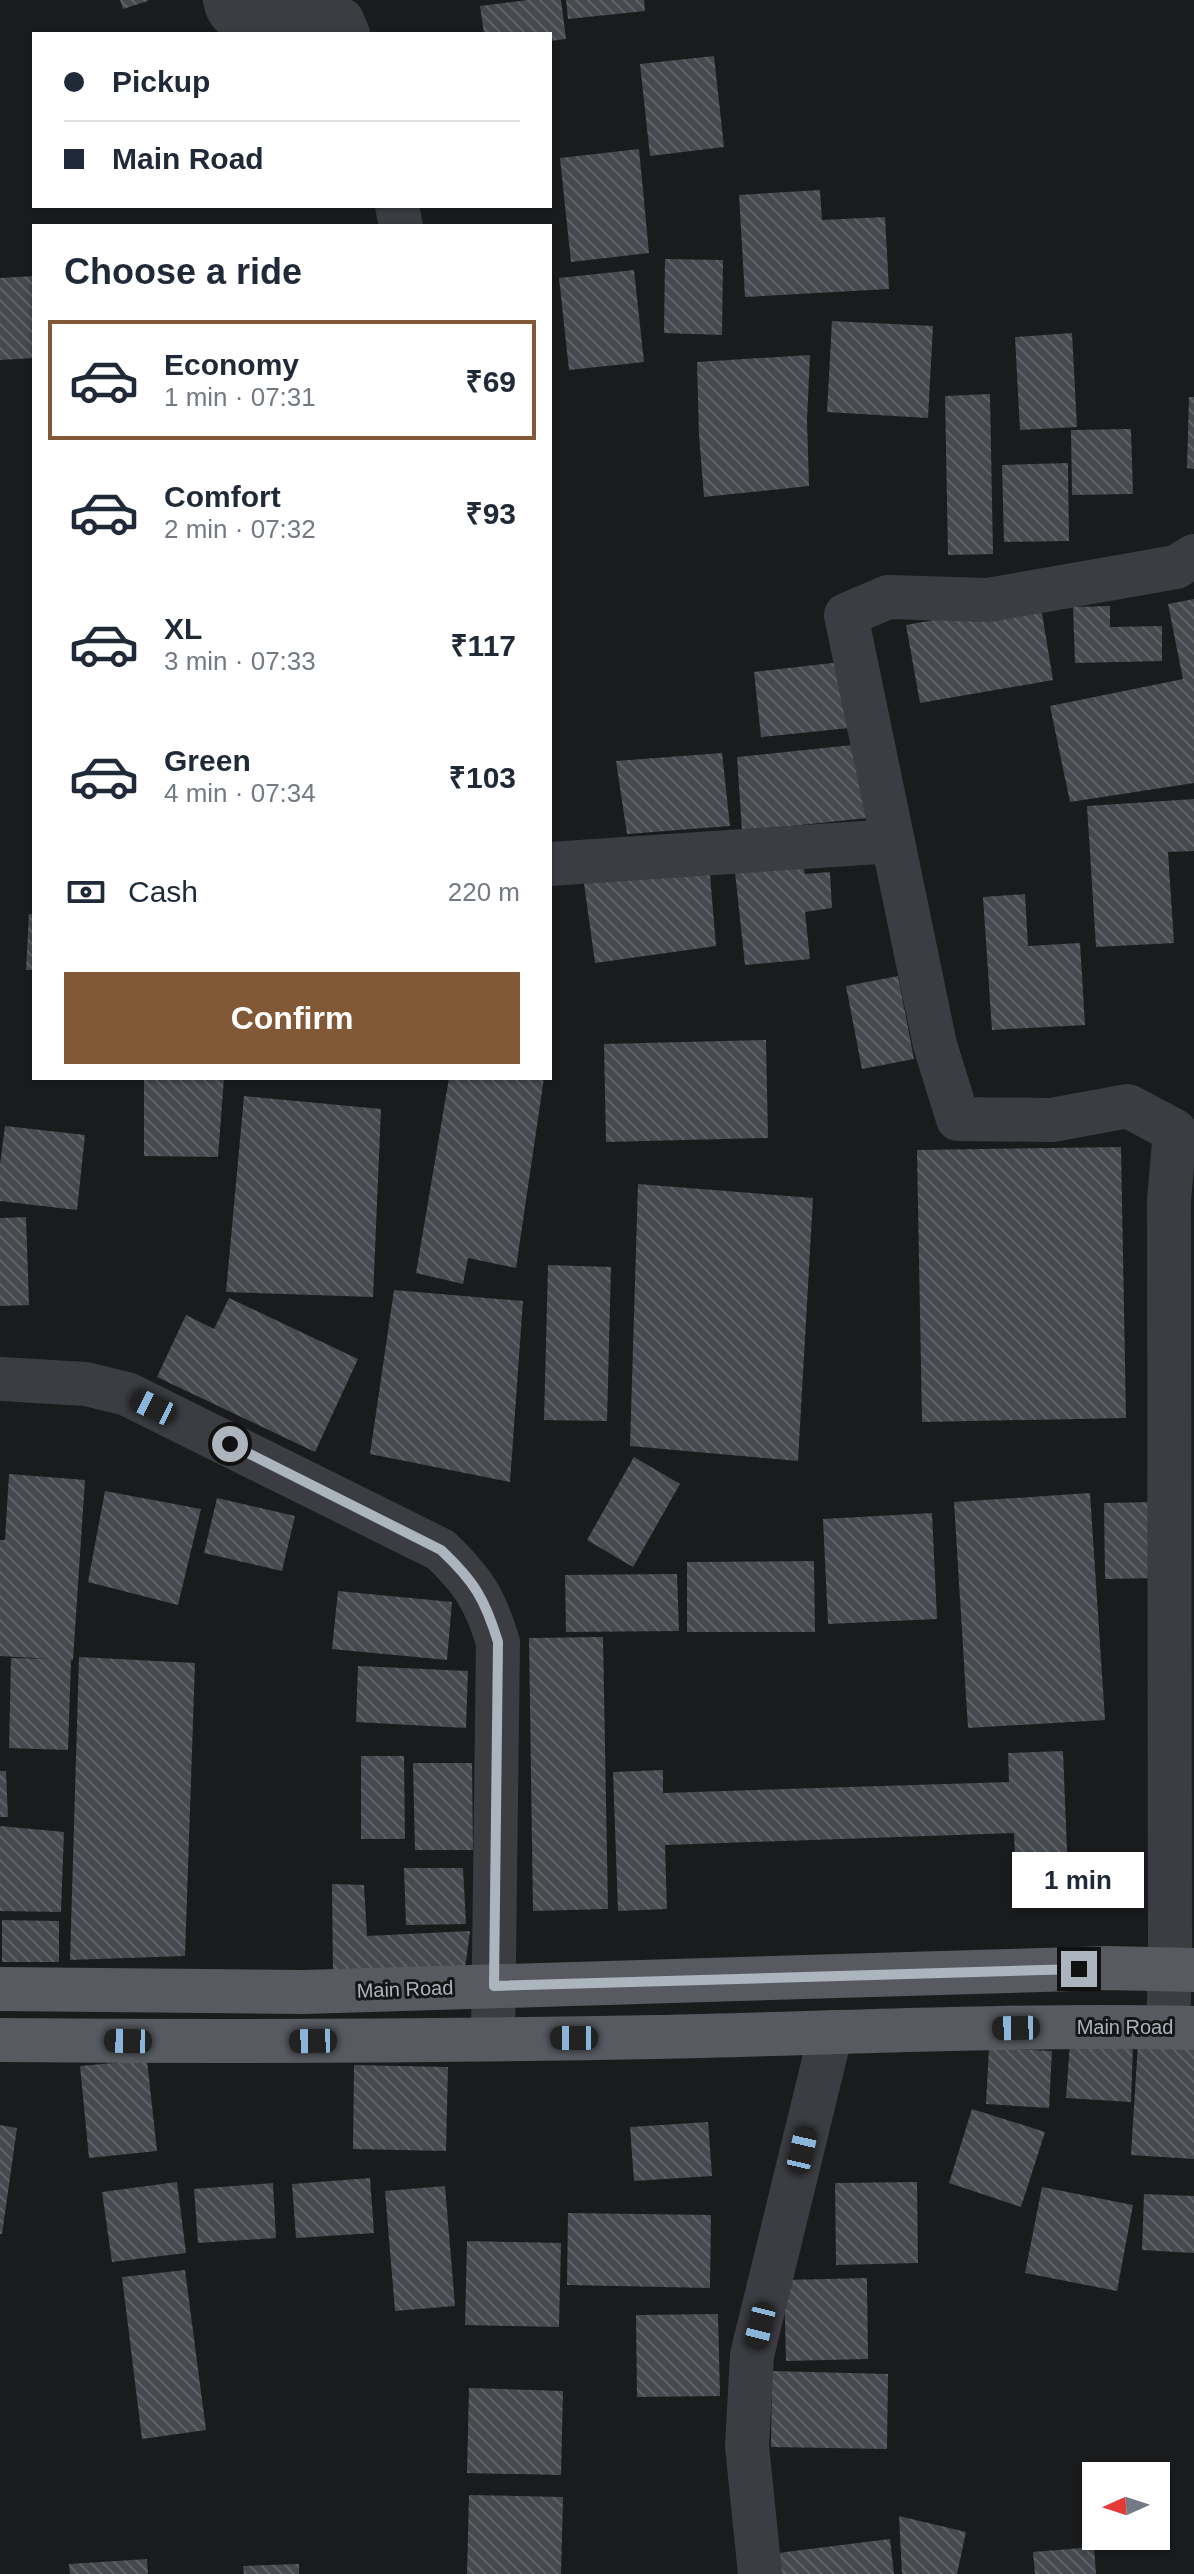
<!DOCTYPE html>
<meta charset="utf-8">
<style>
body{margin:0;font-family:Arial,sans-serif;background:#f2f2f3;color:#1f2937;height:100vh;display:flex;flex-direction:column;font-size:30px;white-space:nowrap}
*{box-sizing:border-box;margin:0}
p{font-size:26px;color:#747a83}
.icon{flex:none;width:44px;height:44px;fill:none;stroke:currentColor;stroke-width:2;stroke-linecap:round;stroke-linejoin:round}
.map{position:relative;flex:1;overflow:hidden}
.details{position:absolute;left:32px;top:224px;width:520px;height:856px;display:flex;flex-direction:column;background:#fff;border-radius:0px;box-shadow:0 2px 6px #0004}
.details>*{flex:none}
.top-card{position:absolute;left:32px;top:32px;width:520px;height:176px;border-radius:0px;box-shadow:0 2px 6px #0004;display:grid;align-content:center;height:176px;padding:0 32px;background:#fff}
.needle{width:52px;rotate:267deg}
.fabs{position:absolute;left:1082px;top:2462px;display:grid;gap:16px}
.fabs a{display:grid;place-items:center;width:88px;height:88px;border-radius:0px;background:#fff;box-shadow:0 2px 6px #0004;font-size:40px}
.end{position:absolute;width:36px;height:36px;margin:-18px;border:10px solid #acb4bd;background:#111;box-shadow:0 0 0 4px #111}
.from{border-radius:50%}
.bubble{position:absolute;height:56px;border-radius:0px;background:#fff;box-shadow:0 2px 6px #0004;font-size:26px;font-weight:800;line-height:56px;text-align:center}
.car{position:absolute;width:24px;height:48px;margin:-24px -12px;border-radius:10px;box-shadow:0 0 6px 2px #0007;background:linear-gradient(#222 24%,#8ab4d8 0 40%,#222 0 76%,#8ab4d8 0 86%,#222 0)}
.top-card b{display:flex;align-items:center;gap:28px;height:76px;font-size:30px}
.top-card b+b{border-top:2px solid #e0e1e3}
.top-card i{width:20px;height:20px;background:#1f2937}
ul{padding:0;list-style:none}
li{display:flex;align-items:center;gap:24px;height:120px;margin:0 16px 12px;padding:0 16px;border:4px solid transparent;border-radius:0px}
li div{flex:1}
li b{display:block;font-size:30px}
li em{font-style:normal;font-weight:800}
li.active{border-color:#825936}
li>.icon{width:72px;height:72px;stroke-width:1.5}
h2{padding:0 32px;font-size:36px;line-height:96px}
.pay{display:flex;align-items:center;gap:20px;height:88px;padding:0 32px;font-size:30px}
.pay p{margin-inline-start:auto}
.button{display:flex;gap:16px;margin-top:auto;padding:16px 32px}
.button a{flex:1;height:92px;border-radius:0px;background:#825936;color:#fff;font-size:32px;font-weight:800;line-height:92px;text-align:center}
.map>svg:first-child{display:block}
</style>
<div class="map">
<svg width="1194" height="2574" viewBox="0 0 1194 2574">
<defs>
<pattern id="building-back-hatch" width="6" height="6" patternUnits="userSpaceOnUse" patternTransform="scale(2)"><rect width="6" height="6" fill="#46494d"/><path d="M-1 5l2 2M0 0l6 6M5-1l2 2" fill="none" stroke="#5e6165"/></pattern>
</defs>
<rect width="100%" height="100%" fill="#1a1b1d"/>
<!-- building -->
<g fill="url(#building-back-hatch)">
<path d="M 120,0 L 148,0 L 148,1 L 123,9 Z"/>
<path d="M 527,0 L 561,0 L 566,39 L 550,41 L 550,34 L 484,34 L 480,6 Z"/>
<path d="M 566,0 L 644,0 L 645,11 L 568,19 Z"/>
<path d="M 714,56 L 724,147 L 650,156 L 640,64 Z"/>
<path d="M 639,149 L 649,253 L 571,262 L 560,158 Z"/>
<path d="M 820,190 L 822,220 L 885,217 L 889,289 L 745,297 L 739,195 Z"/>
<path d="M 665,259 L 723,260 L 722,335 L 664,333 Z"/>
<path d="M 634,270 L 644,362 L 569,370 L 559,278 Z"/>
<path d="M 34,276 L 34,358 L 0,360 L 0,278 Z"/>
<path d="M 832,321 L 933,326 L 928,418 L 827,412 Z"/>
<path d="M 1072,333 L 1077,427 L 1020,430 L 1015,337 Z"/>
<path d="M 810,355 L 807,420 L 809,486 L 704,497 L 699,435 L 697,362 Z"/>
<path d="M 990,394 L 993,554 L 948,555 L 945,396 Z"/>
<path d="M 1189,397 L 1194,397 L 1194,469 L 1187,468 Z"/>
<path d="M 1131,429 L 1133,494 L 1072,495 L 1071,430 Z"/>
<path d="M 1068,463 L 1069,541 L 1004,542 L 1002,465 Z"/>
<path d="M 1194,599 L 1194,783 L 1070,802 L 1050,706 L 1183,679 L 1168,604 Z"/>
<path d="M 1040,601 L 1053,680 L 920,703 L 906,625 Z"/>
<path d="M 1110,606 L 1110,627 L 1162,626 L 1162,661 L 1075,663 L 1073,607 Z"/>
<path d="M 841,662 L 849,728 L 761,737 L 754,672 Z"/>
<path d="M 862,744 L 877,817 L 742,831 L 737,757 Z"/>
<path d="M 722,753 L 730,826 L 627,834 L 616,761 Z"/>
<path d="M 1194,799 L 1194,851 L 1168,852 L 1174,943 L 1096,947 L 1087,806 Z"/>
<path d="M 801,856 L 805,874 L 830,872 L 832,908 L 805,912 L 810,959 L 745,965 L 734,863 Z"/>
<path d="M 709,863 L 716,946 L 595,963 L 583,876 Z"/>
<path d="M 1025,894 L 1028,946 L 1080,943 L 1085,1025 L 992,1030 L 983,897 Z"/>
<path d="M 29,914 L 34,914 L 34,970 L 26,970 Z"/>
<path d="M 898,976 L 914,1059 L 862,1069 L 846,986 Z"/>
<path d="M 766,1040 L 768,1138 L 606,1142 L 604,1044 Z"/>
<path d="M 144,1078 L 224,1078 L 218,1157 L 144,1156 Z"/>
<path d="M 449,1078 L 544,1078 L 516,1268 L 468,1258 L 463,1284 L 416,1273 Z"/>
<path d="M 244,1096 L 381,1109 L 373,1297 L 226,1292 Z"/>
<path d="M 5,1126 L 85,1135 L 77,1210 L 0,1201 L 0,1165 Z"/>
<path d="M 1121,1147 L 1126,1418 L 922,1422 L 917,1150 Z"/>
<path d="M 638,1184 L 813,1198 L 798,1461 L 630,1446 Z"/>
<path d="M 26,1217 L 29,1305 L 0,1306 L 0,1218 Z"/>
<path d="M 548,1265 L 611,1267 L 607,1421 L 544,1420 Z"/>
<path d="M 394,1290 L 523,1301 L 510,1482 L 370,1454 Z"/>
<path d="M 229,1298 L 358,1359 L 315,1452 L 157,1377 L 186,1315 L 214,1329 Z"/>
<path d="M 634,1457 L 680,1484 L 633,1567 L 587,1540 Z"/>
<path d="M 9,1474 L 85,1480 L 73,1660 L 71,1660 L 68,1750 L 9,1748 L 11,1658 L 50,1659 L 0,1656 L 0,1540 L 5,1540 Z"/>
<path d="M 105,1491 L 201,1509 L 178,1605 L 88,1582 Z"/>
<path d="M 1090,1493 L 1105,1720 L 968,1728 L 954,1502 Z"/>
<path d="M 217,1498 L 295,1516 L 282,1571 L 204,1553 Z"/>
<path d="M 1154,1502 L 1155,1578 L 1105,1579 L 1104,1503 Z"/>
<path d="M 932,1513 L 937,1619 L 828,1624 L 823,1519 Z"/>
<path d="M 814,1561 L 815,1632 L 687,1632 L 687,1562 Z"/>
<path d="M 677,1574 L 679,1631 L 566,1632 L 565,1575 Z"/>
<path d="M 338,1591 L 452,1602 L 447,1660 L 332,1649 Z"/>
<path d="M 603,1637 L 608,1909 L 533,1911 L 529,1638 Z"/>
<path d="M 79,1657 L 195,1663 L 185,1956 L 70,1960 Z"/>
<path d="M 358,1666 L 468,1671 L 466,1728 L 356,1722 Z"/>
<path d="M 1063,1751 L 1069,1900 L 1017,1902 L 1014,1833 L 665,1845 L 667,1909 L 618,1911 L 613,1772 L 663,1770 L 663,1793 L 1009,1782 L 1008,1753 Z"/>
<path d="M 361,1756 L 404,1756 L 405,1839 L 361,1839 Z"/>
<path d="M 413,1763 L 472,1763 L 473,1850 L 415,1850 Z"/>
<path d="M 0,1771 L 6,1771 L 8,1817 L 0,1817 Z"/>
<path d="M 0,1826 L 64,1832 L 61,1912 L 0,1911 Z"/>
<path d="M 404,1868 L 463,1868 L 466,1924 L 406,1925 Z"/>
<path d="M 332,1884 L 364,1885 L 367,1936 L 470,1931 L 464,1976 L 333,1974 Z"/>
<path d="M 2,1920 L 59,1921 L 59,1962 L 2,1962 Z"/>
<path d="M 1070,2042 L 1133,2045 L 1131,2102 L 1066,2098 Z"/>
<path d="M 1138,2043 L 1194,2046 L 1194,2159 L 1131,2155 Z"/>
<path d="M 989,2048 L 1052,2051 L 1049,2108 L 986,2104 Z"/>
<path d="M 147,2060 L 157,2151 L 89,2158 L 80,2066 Z"/>
<path d="M 354,2065 L 448,2067 L 446,2151 L 353,2149 Z"/>
<path d="M 972,2109 L 1045,2132 L 1021,2207 L 949,2183 Z"/>
<path d="M 708,2122 L 712,2176 L 634,2181 L 630,2127 Z"/>
<path d="M 0,2125 L 17,2128 L 2,2234 L 0,2234 Z"/>
<path d="M 370,2178 L 374,2233 L 296,2238 L 292,2184 Z"/>
<path d="M 177,2182 L 186,2253 L 112,2262 L 102,2192 Z"/>
<path d="M 917,2182 L 918,2263 L 836,2265 L 835,2183 Z"/>
<path d="M 273,2183 L 276,2238 L 198,2243 L 194,2189 Z"/>
<path d="M 445,2186 L 455,2306 L 395,2311 L 385,2191 Z"/>
<path d="M 1042,2187 L 1133,2205 L 1117,2291 L 1025,2273 Z"/>
<path d="M 1144,2194 L 1194,2196 L 1194,2253 L 1142,2250 Z"/>
<path d="M 568,2213 L 711,2215 L 710,2288 L 567,2285 Z"/>
<path d="M 467,2241 L 561,2243 L 559,2327 L 465,2325 Z"/>
<path d="M 185,2270 L 206,2430 L 142,2439 L 122,2277 Z"/>
<path d="M 867,2278 L 868,2359 L 786,2361 L 784,2280 Z"/>
<path d="M 718,2314 L 720,2396 L 637,2397 L 636,2315 Z"/>
<path d="M 772,2371 L 888,2374 L 887,2449 L 771,2447 Z"/>
<path d="M 469,2388 L 563,2391 L 561,2475 L 467,2473 Z"/>
<path d="M 469,2495 L 563,2497 L 561,2574 L 467,2574 Z"/>
<path d="M 899,2516 L 966,2532 L 957,2574 L 902,2574 Z"/>
<path d="M 890,2539 L 894,2574 L 772,2574 L 770,2554 Z"/>
<path d="M 1094,2547 L 1096,2574 L 1035,2574 L 1033,2552 Z"/>
<path d="M 147,2559 L 148,2574 L 70,2574 L 69,2564 Z"/>
<path d="M 299,2564 L 299,2574 L 244,2574 L 243,2566 Z"/>
</g>
<g fill="none" stroke-linecap="round" stroke-linejoin="round">
<!-- minor -->
<g stroke="#3b3d42" stroke-width="44">
<path d="M 225,0 C 231,37 274,11 297,12 C 312,13 327,18 342,20 L 348,34"/>
<path d="M 397,206 L 401,226"/>
<path d="M 550,864 L 893,841"/>
<path d="M 0,1379 L 86,1384 L 127,1394 L 441,1550 C 473,1581 485,1599 498,1642 L 493,2038"/>
<path d="M 1168,2027 L 1170,1969 L 1169,1200 L 1175,1131 L 1128,1106 L 1052,1120 L 958,1119 L 935,1045 L 846,615 L 888,597 L 988,600 L 1176,567 L 1194,556"/>
<path d="M 760,2574 L 747,2446 L 752,2355 L 831,2032"/>
</g>
<!-- major -->
<g stroke="#575b61" stroke-width="44">
<path d="M 0,1989 L 304,1992 L 1109,1968 L 1194,1970"/>
<path d="M 0,2040 C 219,2042 438,2041 657,2037 C 836,2033 1015,2024 1194,2028"/>
</g>
</g>
<g fill="none" stroke-linecap="round" stroke-linejoin="round">
<!-- route -->
<path stroke="#acb4bd" stroke-width="10" d="M 230,1444 L 441,1550 C 474,1581 485,1599 498,1642 L 494,1986 L 1079,1969"/>
</g>
<g text-anchor="middle" stroke-width="6" stroke-linejoin="round" paint-order="stroke">
<!-- street labels -->
<g font-size="20" fill="#acb4bd" stroke="#151618">
<text transform="translate(405 1989) rotate(-2)" y="7">Main Road</text>
<text x="1125" y="2034">Main Road</text>
</g>
</g>
</svg>
<div class="fabs">
<a><svg class="needle" viewBox="-14 -14 28 28"><path d="M0-13l5 13h-10z" fill="#e53935"/><path d="M0 13l5-13h-10z" fill="#747a83"/></svg></a>
</div>
<i class="end from" style="left:230px;top:1444px"></i>
<i class="end" style="left:1079px;top:1969px"></i>
<div class="bubble" style="left:1012px;top:1852px;width:132px">1 min</div>
<i class="car" style="left:153px;top:1407px;rotate:296deg"></i>
<i class="car" style="left:1016px;top:2028px;rotate:269deg"></i>
<i class="car" style="left:574px;top:2038px;rotate:270deg"></i>
<i class="car" style="left:128px;top:2041px;rotate:271deg"></i>
<i class="car" style="left:313px;top:2041px;rotate:269deg"></i>
<i class="car" style="left:802px;top:2150px;rotate:13deg"></i>
<i class="car" style="left:760px;top:2326px;rotate:194deg"></i>
<div class="top-card">
<b><i class="from"></i>Pickup</b>
<b><i></i>Main Road</b>
</div>
<section class="details">
<h2>Choose a ride</h2>
<ul>
<li class="active"><svg class="icon" aria-label="car" viewBox="0 0 24 24"><path d="M5 17H2v-5l4-1 3-4h7l3 4 3 1v5h-3M9 17h6M6 11h13"/><circle cx="7" cy="17" r="2"/><circle cx="17" cy="17" r="2"/></svg><div><b>Economy</b><p>1 min · 07:31</p></div><em>₹69</em></li>
<li><svg class="icon" aria-label="car" viewBox="0 0 24 24"><path d="M5 17H2v-5l4-1 3-4h7l3 4 3 1v5h-3M9 17h6M6 11h13"/><circle cx="7" cy="17" r="2"/><circle cx="17" cy="17" r="2"/></svg><div><b>Comfort</b><p>2 min · 07:32</p></div><em>₹93</em></li>
<li><svg class="icon" aria-label="car" viewBox="0 0 24 24"><path d="M5 17H2v-5l4-1 3-4h7l3 4 3 1v5h-3M9 17h6M6 11h13"/><circle cx="7" cy="17" r="2"/><circle cx="17" cy="17" r="2"/></svg><div><b>XL</b><p>3 min · 07:33</p></div><em>₹117</em></li>
<li><svg class="icon" aria-label="car" viewBox="0 0 24 24"><path d="M5 17H2v-5l4-1 3-4h7l3 4 3 1v5h-3M9 17h6M6 11h13"/><circle cx="7" cy="17" r="2"/><circle cx="17" cy="17" r="2"/></svg><div><b>Green</b><p>4 min · 07:34</p></div><em>₹103</em></li>
</ul>
<div class="pay"><svg class="icon" aria-label="cash" viewBox="0 0 24 24"><path d="M3 7h18v10H3z"/><circle cx="12" cy="12" r="2"/></svg>Cash<p>220 m</p></div>
<div class="button"><a>Confirm</a></div>
</section>
</div>
